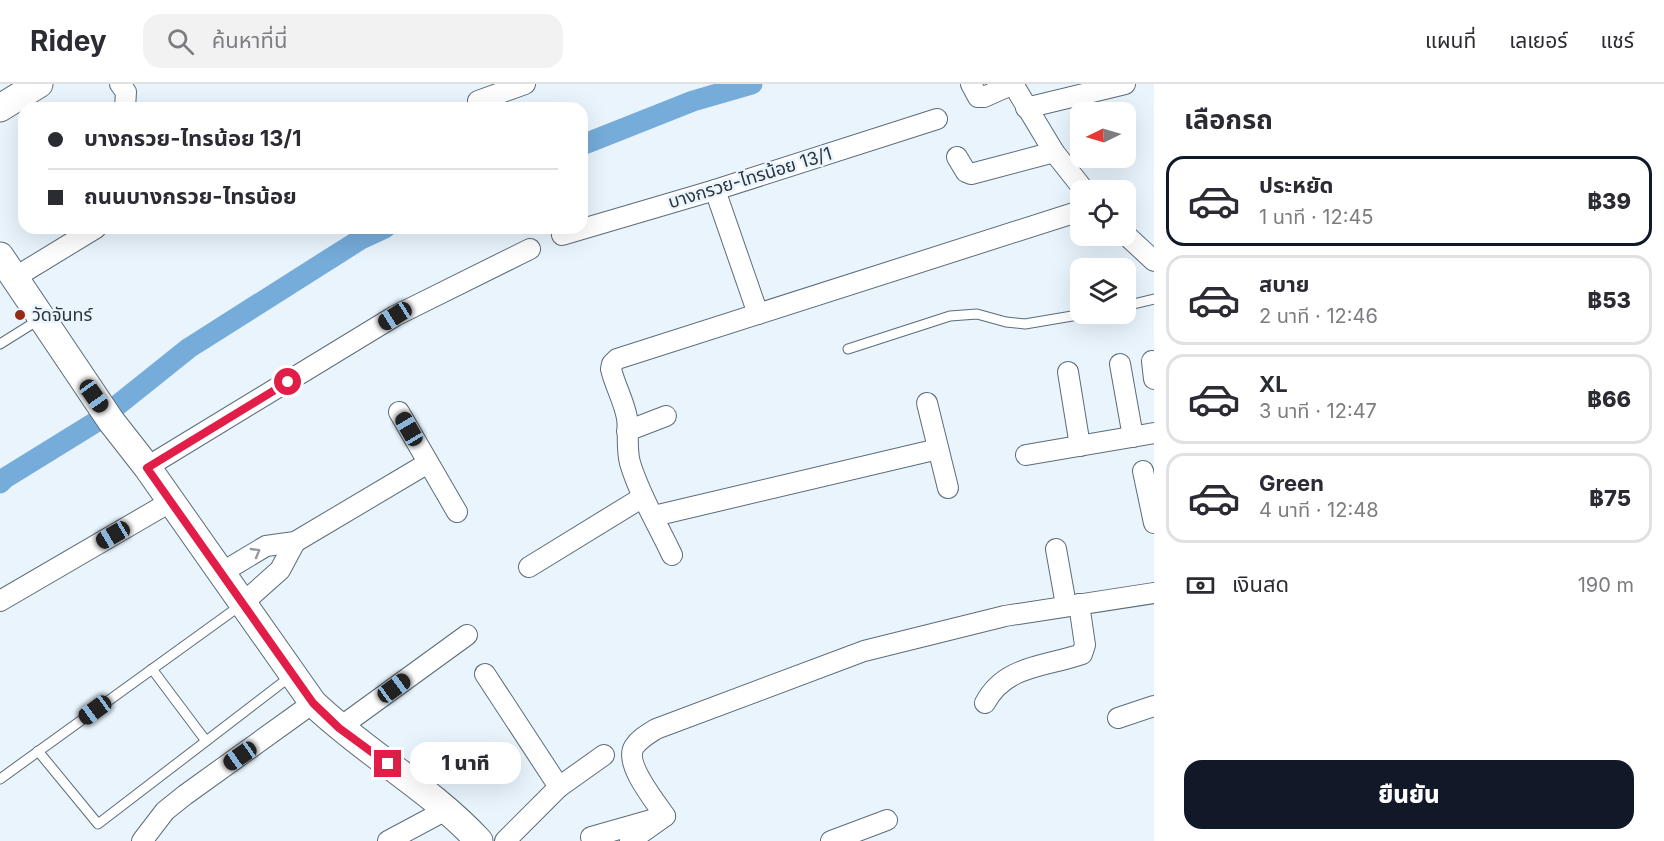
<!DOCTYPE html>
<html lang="th">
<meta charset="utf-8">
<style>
body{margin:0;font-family:Inter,"Noto Sans Thai",sans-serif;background:#f2f2f3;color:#2b2b33;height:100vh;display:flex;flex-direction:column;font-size:22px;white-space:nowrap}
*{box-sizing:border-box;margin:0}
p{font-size:20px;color:#7c7c81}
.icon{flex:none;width:33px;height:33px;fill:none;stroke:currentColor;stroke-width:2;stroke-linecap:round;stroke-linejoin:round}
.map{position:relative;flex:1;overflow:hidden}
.details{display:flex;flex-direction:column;background:#fff;width:510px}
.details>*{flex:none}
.top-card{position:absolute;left:18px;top:18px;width:570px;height:132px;border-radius:18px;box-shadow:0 6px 24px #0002;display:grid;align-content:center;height:132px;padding:0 30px;background:#fff}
.needle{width:39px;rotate:265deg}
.controls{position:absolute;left:1070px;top:18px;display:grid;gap:12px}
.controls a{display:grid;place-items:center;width:66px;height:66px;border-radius:12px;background:#fff;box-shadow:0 6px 24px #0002;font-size:30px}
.end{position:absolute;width:27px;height:27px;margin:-14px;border:8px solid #e11d48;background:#fff;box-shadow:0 0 0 3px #fff}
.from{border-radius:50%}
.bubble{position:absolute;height:42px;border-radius:18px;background:#fff;box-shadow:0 6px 24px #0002;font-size:20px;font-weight:800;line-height:42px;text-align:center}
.car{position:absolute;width:18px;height:36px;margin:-18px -9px;border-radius:8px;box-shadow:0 0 4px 2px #0007;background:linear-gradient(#222 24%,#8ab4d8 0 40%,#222 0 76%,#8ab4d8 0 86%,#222 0)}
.top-card b{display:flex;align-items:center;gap:21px;height:57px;font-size:22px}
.top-card b+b{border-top:2px solid #e1e1e2}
.top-card i{width:15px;height:15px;background:#2b2b33}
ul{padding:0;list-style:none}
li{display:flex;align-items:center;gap:18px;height:90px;margin:0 12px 9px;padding:0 18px;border:3px solid #e1e1e2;border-radius:18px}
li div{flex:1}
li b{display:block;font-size:22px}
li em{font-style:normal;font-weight:800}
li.active{border-color:#111827}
li>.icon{width:54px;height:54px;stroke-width:1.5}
h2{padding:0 30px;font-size:27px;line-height:72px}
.pay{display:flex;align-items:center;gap:15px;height:66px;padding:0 30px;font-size:22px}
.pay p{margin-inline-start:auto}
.action{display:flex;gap:12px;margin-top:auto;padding:12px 30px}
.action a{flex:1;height:69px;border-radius:18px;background:#111827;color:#fff;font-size:24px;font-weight:800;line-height:69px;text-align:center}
header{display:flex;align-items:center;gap:36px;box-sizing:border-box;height:84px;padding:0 30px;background:#fff;border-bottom:2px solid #e1e1e2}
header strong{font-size:28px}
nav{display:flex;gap:33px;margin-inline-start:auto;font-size:21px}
.search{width:420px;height:54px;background:#f2f2f3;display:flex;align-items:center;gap:15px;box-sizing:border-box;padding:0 21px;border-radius:18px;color:#7c7c81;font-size:22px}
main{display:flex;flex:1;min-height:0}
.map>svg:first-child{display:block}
</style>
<header>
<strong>Ridey</strong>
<div class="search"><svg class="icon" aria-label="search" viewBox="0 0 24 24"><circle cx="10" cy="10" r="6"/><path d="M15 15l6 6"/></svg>ค้นหาที่นี่</div>
<nav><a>แผนที่</a><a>เลเยอร์</a><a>แชร์</a></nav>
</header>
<main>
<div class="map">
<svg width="1154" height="757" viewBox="0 0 1154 757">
<rect width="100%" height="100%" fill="#e9f4fd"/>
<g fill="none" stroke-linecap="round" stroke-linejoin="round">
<!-- canal -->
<g stroke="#75acd9" stroke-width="21">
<path d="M 582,61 L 693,17 L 752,0"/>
<path d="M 0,399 L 5,394 L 99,336 L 189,264 L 361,155 L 385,144"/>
</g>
<defs>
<g id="service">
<path d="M 1125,222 L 1154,215"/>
<path d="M 0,260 L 40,235"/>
<path d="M 848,265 L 950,232 L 977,230 L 1006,238 L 1025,240 L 1084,230"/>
<path d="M 152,585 L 206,657"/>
<path d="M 38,667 L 98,740 L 291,592"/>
<path d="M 0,695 L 241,521"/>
</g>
<g id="minor">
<path d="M 120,0 L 126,8 L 125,24"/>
<path d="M 971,0 L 978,13 L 984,13 L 1013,0"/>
<path d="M 1013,0 L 1054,68 L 1084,106"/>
<path d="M 478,17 L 525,0"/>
<path d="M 1026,24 L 1125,0"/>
<path d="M 957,73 L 966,88 L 971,90 L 1054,68"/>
<path d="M 715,106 L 758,230"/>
<path d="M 1125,150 L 1154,177"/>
<path d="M 562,151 L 715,106 L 937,35"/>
<path d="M 14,194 L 96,144"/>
<path d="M 1152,277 L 1154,295"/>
<path d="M 1120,280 L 1133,353"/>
<path d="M 1068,288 L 1080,362"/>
<path d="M 927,319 L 948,404"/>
<path d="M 399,328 L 457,428"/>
<path d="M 627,347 L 666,332"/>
<path d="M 1026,371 L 1154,349"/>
<path d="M 147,383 L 395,232 L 530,165"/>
<path d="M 1143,387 L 1154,439"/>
<path d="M 654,432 L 938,365"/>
<path d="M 1056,465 L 1066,521"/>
<path d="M 672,471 C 658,441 640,412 630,379 C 626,364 629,349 627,334 C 624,317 615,302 611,285 L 612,280 L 617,275 L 1080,127"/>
<path d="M 529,483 L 643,413"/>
<path d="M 221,489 L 266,462 L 295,458 L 428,379"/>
<path d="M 0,517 L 170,418"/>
<path d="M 243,519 L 280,486 L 295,458"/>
<path d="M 485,590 L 559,703"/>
<path d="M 985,619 C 1005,581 1045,583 1082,570 L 1085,561 L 1079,520"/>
<path d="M 1118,634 L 1154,622"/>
<path d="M 339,644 L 467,551"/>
<path d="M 665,732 C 655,717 624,680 634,663 C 639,655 648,650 656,645 L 864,567 L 1005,532 L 1154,509"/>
<path d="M 591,753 L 665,732 L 630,757"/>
<path d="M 142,757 L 165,727 L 185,711 L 313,619"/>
<path d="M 388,757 L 446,726"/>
<path d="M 505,757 L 559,703 L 604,671"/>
<path d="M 831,757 L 887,736"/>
</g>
<g id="secondary">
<path d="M 0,24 L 39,0"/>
<path d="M 0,172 L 111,337 L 147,383 L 313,619 C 365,669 430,704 479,757"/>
</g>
</defs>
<!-- service casing -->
<use href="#service" stroke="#5c6c7a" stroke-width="11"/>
<!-- minor casing -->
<use href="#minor" stroke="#5c6c7a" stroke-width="22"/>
<!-- secondary casing -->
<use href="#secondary" stroke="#5c6c7a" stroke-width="29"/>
<!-- service -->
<use href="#service" stroke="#fff" stroke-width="9"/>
<!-- minor -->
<use href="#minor" stroke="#fff" stroke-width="20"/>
<!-- secondary -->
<use href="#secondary" stroke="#fff" stroke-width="27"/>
</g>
<!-- one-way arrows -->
<defs><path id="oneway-chevron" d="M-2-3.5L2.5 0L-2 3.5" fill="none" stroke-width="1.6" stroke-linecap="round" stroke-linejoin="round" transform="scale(1.5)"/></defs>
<use stroke="#969a9c" href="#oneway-chevron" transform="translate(256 468) rotate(-30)"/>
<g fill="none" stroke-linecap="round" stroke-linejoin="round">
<!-- route -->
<path stroke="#e11d48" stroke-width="8" d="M 288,298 L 147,384 L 313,619 L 339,644 L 388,680"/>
</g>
<!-- markers -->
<circle fill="#942c14" stroke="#e9f4fd" stroke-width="2" cx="20" cy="231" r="6"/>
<g text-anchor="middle" stroke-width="5" stroke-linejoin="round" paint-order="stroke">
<!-- street labels -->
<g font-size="18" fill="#2d343a" stroke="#e9f4fd">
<text transform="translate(750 94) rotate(-17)" y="6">บางกรวย-ไทรน้อย 13/1</text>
</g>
<!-- poi labels -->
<g font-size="18" fill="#2d343a" stroke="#e9f4fd" text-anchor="start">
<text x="32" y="237">วัดจันทร์</text>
</g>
</g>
</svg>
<div class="controls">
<a><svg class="needle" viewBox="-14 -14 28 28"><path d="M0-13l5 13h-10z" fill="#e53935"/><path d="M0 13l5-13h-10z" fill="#7c7c81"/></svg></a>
<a><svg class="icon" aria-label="locate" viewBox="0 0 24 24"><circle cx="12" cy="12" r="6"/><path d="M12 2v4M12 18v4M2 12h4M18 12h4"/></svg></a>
<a><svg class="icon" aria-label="layers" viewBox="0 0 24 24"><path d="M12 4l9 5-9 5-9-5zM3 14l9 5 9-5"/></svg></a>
</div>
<i class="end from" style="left:288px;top:298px"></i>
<i class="end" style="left:388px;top:680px"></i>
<div class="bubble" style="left:410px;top:658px;width:111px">1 นาที</div>
<i class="car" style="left:395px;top:232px;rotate:238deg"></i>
<i class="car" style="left:94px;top:312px;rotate:145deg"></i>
<i class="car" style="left:409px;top:345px;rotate:330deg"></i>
<i class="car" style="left:113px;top:451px;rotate:240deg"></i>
<i class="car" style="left:394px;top:604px;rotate:54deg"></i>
<i class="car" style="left:95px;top:626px;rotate:234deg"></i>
<i class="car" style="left:240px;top:672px;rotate:235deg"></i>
<div class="top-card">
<b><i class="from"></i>บางกรวย-ไทรน้อย 13/1</b>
<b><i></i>ถนนบางกรวย-ไทรน้อย</b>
</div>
</div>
<section class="details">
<h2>เลือกรถ</h2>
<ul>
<li class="active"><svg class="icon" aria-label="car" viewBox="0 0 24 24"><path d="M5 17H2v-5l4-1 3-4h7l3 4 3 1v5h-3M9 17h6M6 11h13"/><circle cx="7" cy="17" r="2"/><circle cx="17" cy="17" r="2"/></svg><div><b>ประหยัด</b><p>1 นาที · 12:45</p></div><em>฿39</em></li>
<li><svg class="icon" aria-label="car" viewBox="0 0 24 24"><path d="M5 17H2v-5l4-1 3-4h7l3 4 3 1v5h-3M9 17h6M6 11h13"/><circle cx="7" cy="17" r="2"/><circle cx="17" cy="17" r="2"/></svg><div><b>สบาย</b><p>2 นาที · 12:46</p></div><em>฿53</em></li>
<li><svg class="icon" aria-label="car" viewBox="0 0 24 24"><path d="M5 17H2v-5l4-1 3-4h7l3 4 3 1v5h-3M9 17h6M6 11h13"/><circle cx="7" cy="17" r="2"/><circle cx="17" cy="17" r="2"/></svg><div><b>XL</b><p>3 นาที · 12:47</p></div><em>฿66</em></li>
<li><svg class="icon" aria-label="car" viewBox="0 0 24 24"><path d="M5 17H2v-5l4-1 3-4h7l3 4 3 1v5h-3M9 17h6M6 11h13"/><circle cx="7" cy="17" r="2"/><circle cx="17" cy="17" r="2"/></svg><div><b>Green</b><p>4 นาที · 12:48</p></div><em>฿75</em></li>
</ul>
<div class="pay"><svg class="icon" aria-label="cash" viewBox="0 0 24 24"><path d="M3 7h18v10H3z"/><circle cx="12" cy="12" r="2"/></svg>เงินสด<p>190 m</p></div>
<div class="action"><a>ยืนยัน</a></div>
</section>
</main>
